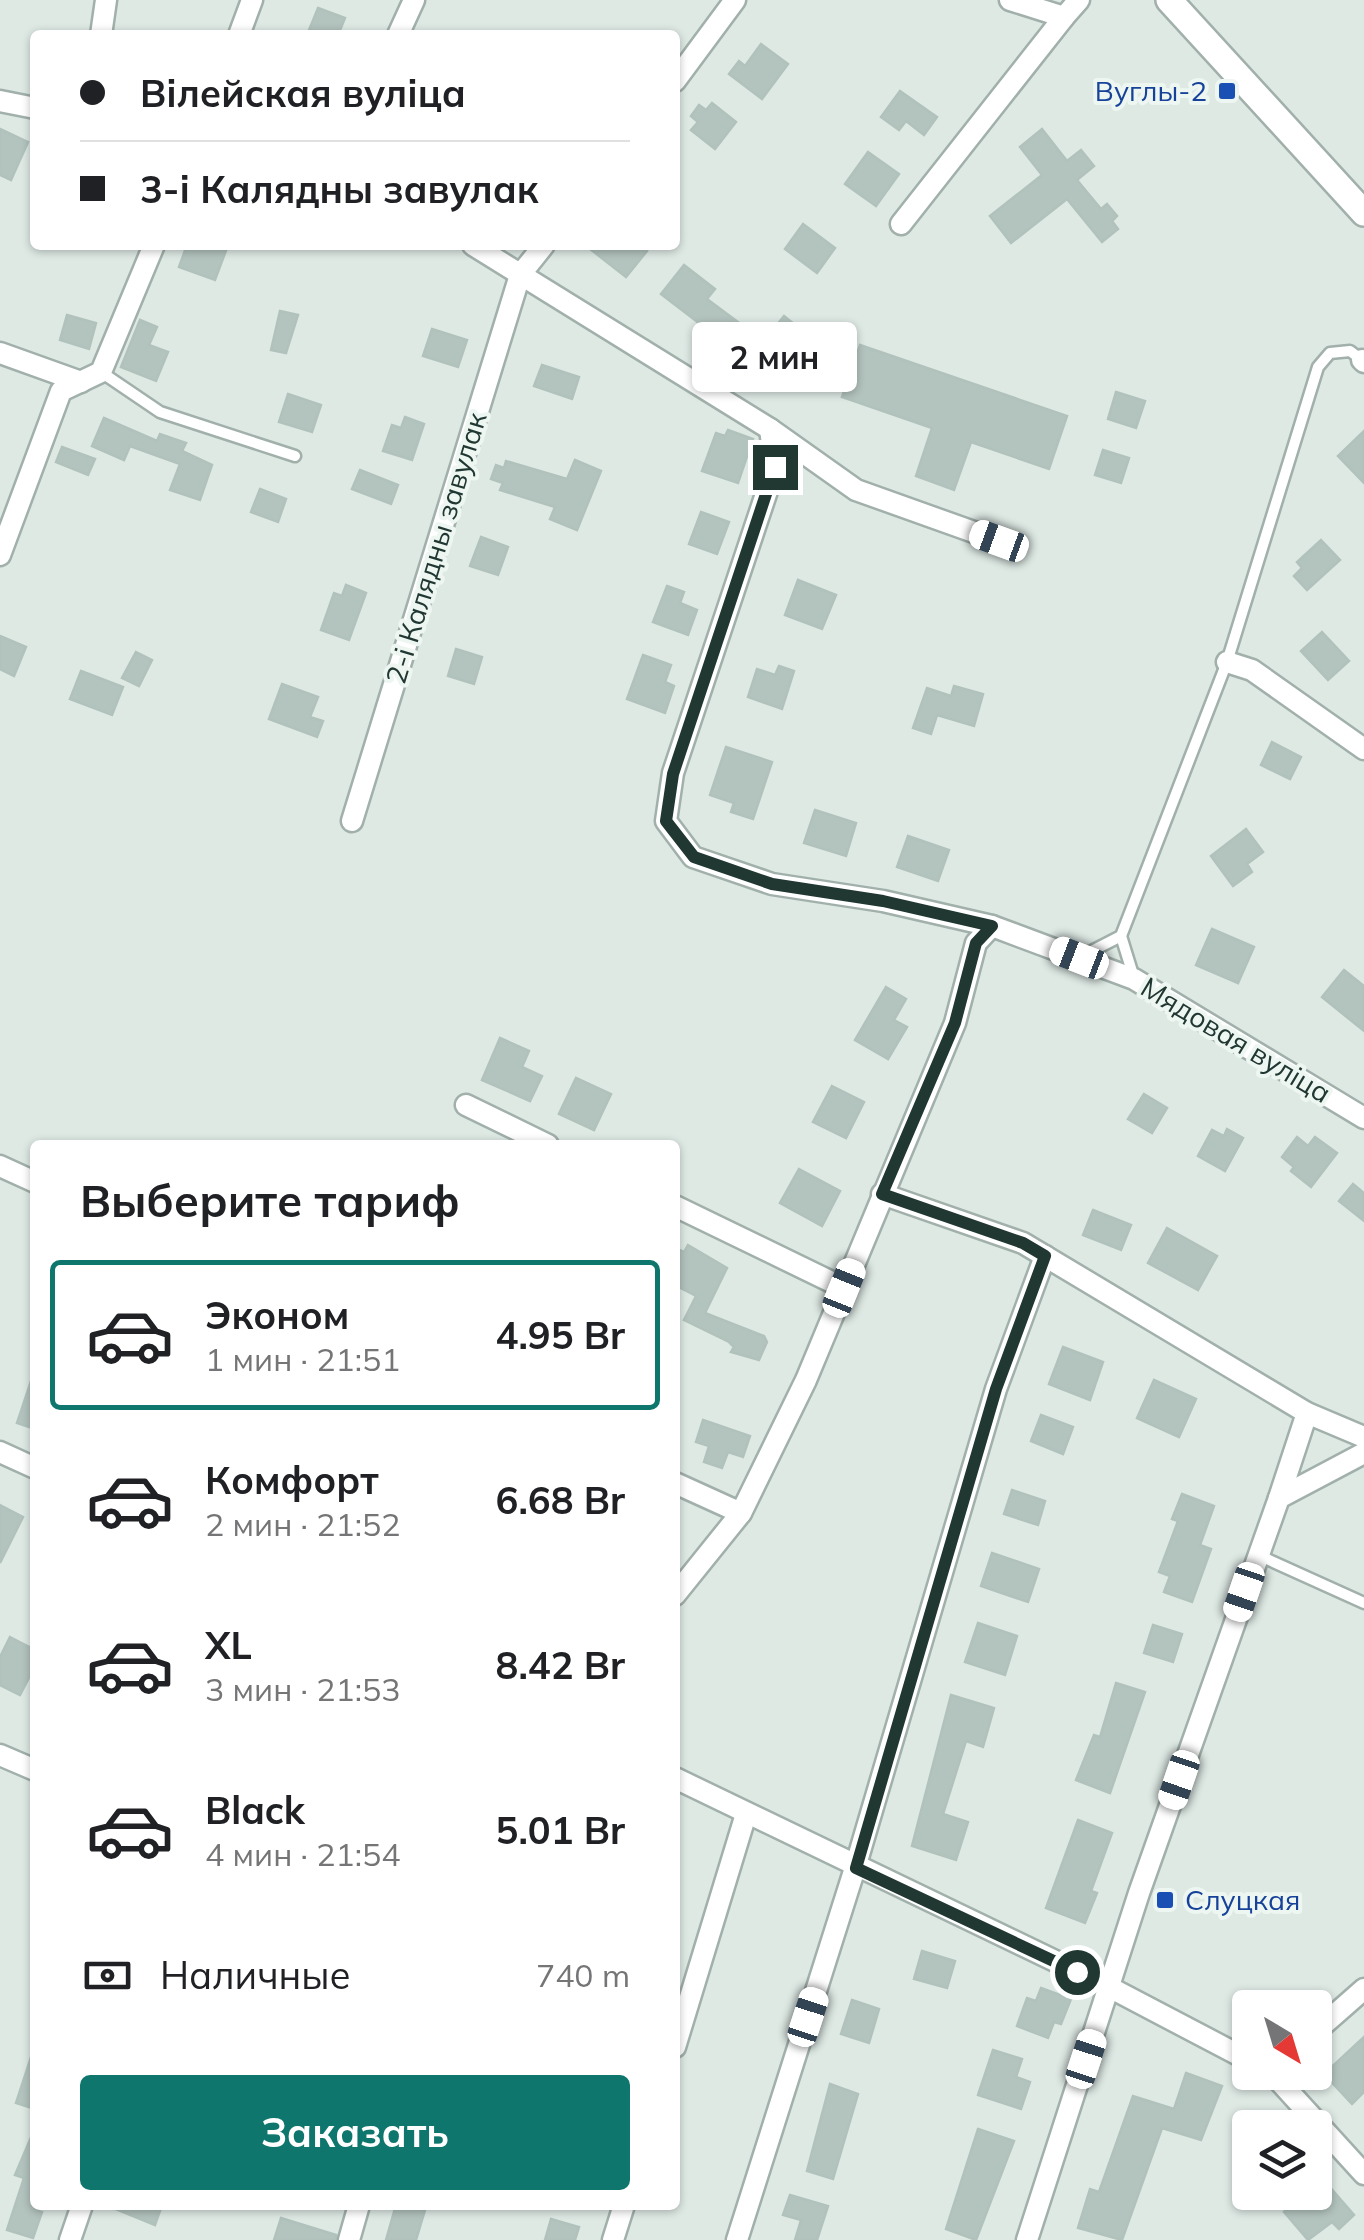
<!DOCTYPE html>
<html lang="ru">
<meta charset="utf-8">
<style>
body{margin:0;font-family:Mulish,sans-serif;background:#f6f6f6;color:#202124;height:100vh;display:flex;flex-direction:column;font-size:38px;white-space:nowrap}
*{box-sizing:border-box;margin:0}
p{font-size:32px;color:#757577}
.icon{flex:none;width:55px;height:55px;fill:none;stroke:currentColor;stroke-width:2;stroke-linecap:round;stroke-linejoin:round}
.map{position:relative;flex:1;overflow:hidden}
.side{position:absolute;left:30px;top:1140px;width:650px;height:1070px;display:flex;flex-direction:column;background:#fff;border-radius:10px;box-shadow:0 2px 8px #0004}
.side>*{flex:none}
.guide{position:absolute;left:30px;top:30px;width:650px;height:220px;border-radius:10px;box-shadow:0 2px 8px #0004;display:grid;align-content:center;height:220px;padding:0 50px;background:#fff}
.needle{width:65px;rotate:142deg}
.fabs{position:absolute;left:1232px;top:1990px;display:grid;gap:20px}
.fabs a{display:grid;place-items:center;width:100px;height:100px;border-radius:10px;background:#fff;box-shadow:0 2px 8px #0004;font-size:50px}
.end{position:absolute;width:45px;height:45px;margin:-22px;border:12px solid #203732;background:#fff;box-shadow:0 0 0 5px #fff}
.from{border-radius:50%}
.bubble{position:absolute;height:70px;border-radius:10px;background:#fff;box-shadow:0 2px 8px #0004;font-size:32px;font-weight:700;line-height:70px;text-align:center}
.car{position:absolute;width:30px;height:60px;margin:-30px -15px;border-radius:12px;box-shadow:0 0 8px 2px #0007;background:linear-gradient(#fff 24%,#345 0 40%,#fff 0 76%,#345 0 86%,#fff 0)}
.guide b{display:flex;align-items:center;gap:35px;height:95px;font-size:38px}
.guide b+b{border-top:2px solid #e0e0e0}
.guide i{width:25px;height:25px;background:#202124}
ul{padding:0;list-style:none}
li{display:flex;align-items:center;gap:30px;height:150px;margin:0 20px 15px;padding:0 30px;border:5px solid transparent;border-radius:10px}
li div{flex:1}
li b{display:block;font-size:38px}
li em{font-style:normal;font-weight:700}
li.active{border-color:#0f766e}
li>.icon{width:90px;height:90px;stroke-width:1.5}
h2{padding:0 50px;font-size:45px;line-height:120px}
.pay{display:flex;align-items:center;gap:25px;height:110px;padding:0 50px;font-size:38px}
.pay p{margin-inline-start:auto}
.button{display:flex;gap:20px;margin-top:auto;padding:20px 50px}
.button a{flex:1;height:115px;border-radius:10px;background:#0f766e;color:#fff;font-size:40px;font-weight:700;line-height:115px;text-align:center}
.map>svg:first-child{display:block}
</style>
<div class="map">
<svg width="1364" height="2240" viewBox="0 0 1364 2240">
<rect width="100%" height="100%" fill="#dee9e4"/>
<!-- building -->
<g fill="#b3c3be" stroke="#b1c2bc" stroke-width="2.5">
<path d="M 318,8 L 345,18 L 338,35 L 307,35 Z"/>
<path d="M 761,44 L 788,64 L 762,99 L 729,74 L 739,61 L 745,66 Z"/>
<path d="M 900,91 L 937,117 L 924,135 L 906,121 L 899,130 L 881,117 Z"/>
<path d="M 712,103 L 736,122 L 715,149 L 691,130 L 698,122 L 691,116 L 699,105 L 706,110 Z"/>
<path d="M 0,129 L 28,142 L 11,180 L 0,175 Z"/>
<path d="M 1042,129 L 1067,161 L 1081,150 L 1094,166 L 1077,180 L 1101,209 L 1107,204 L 1117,216 L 1112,221 L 1118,229 L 1102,242 L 1067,199 L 1011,243 L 990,216 L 1042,175 L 1020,147 Z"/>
<path d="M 868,152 L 899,174 L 876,206 L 845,184 Z"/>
<path d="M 803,224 L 835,248 L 817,273 L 785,249 Z"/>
<path d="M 187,245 L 228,245 L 215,280 L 179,267 Z"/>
<path d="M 585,245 L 639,245 L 647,251 L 626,277 Z"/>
<path d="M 684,265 L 715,289 L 707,299 L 762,340 L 739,371 L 700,342 L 708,330 L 661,294 Z"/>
<path d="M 280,311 L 298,315 L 286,353 L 271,350 Z"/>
<path d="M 67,315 L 96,323 L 89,349 L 60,340 Z"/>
<path d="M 784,316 L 806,334 L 788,355 L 767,337 Z"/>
<path d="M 140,320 L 157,327 L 149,345 L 168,352 L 156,381 L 121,367 Z"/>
<path d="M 432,329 L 467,340 L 458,367 L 423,356 Z"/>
<path d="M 860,345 L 1067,416 L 1049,469 L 971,442 L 954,490 L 916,476 L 932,428 L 842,397 Z"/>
<path d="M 542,365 L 579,377 L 572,399 L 534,386 Z"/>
<path d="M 1116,392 L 1145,401 L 1136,428 L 1108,419 Z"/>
<path d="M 288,394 L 321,405 L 312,432 L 279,422 Z"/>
<path d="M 405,417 L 424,424 L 412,460 L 383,451 L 392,425 L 401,428 Z"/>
<path d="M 104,418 L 157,441 L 160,434 L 186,443 L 182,451 L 212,465 L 200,500 L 170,490 L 180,464 L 130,446 L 124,460 L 92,446 Z"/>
<path d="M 728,430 L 753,439 L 738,483 L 702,471 L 716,433 L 725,436 Z"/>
<path d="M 1364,431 L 1364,483 L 1338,456 Z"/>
<path d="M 62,447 L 95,459 L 88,475 L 56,462 Z"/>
<path d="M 1103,450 L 1129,458 L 1121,483 L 1095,475 Z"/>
<path d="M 575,460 L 601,471 L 577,530 L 550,519 L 555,507 L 500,490 L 503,483 L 491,479 L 496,465 L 504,468 L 506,461 L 567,479 Z"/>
<path d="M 360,470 L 398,485 L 391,504 L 352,489 Z"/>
<path d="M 260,489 L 286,499 L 278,522 L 251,512 Z"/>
<path d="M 701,512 L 729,522 L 717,554 L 689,544 Z"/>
<path d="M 481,537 L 508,547 L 498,575 L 470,566 Z"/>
<path d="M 1321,540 L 1340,560 L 1307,590 L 1294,576 L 1302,568 L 1297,562 Z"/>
<path d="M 798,580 L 836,595 L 822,629 L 785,615 Z"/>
<path d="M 346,585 L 366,593 L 349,640 L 321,630 L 334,593 L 342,596 Z"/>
<path d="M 667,586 L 684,592 L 680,603 L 697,610 L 688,635 L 653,622 Z"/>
<path d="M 1322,632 L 1349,661 L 1328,680 L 1301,651 Z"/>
<path d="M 0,636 L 26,647 L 14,676 L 0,669 Z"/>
<path d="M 456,649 L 482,657 L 474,684 L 448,676 Z"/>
<path d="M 136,652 L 152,660 L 139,686 L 122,678 Z"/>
<path d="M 643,655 L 671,665 L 665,682 L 674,686 L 665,713 L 627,699 Z"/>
<path d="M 779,666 L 794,671 L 782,709 L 748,697 L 757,669 L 775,675 Z"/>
<path d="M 81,671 L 123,687 L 112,715 L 70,699 Z"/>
<path d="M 282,684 L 318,697 L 310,717 L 323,721 L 317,737 L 269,719 Z"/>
<path d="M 954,686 L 983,694 L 974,726 L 937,715 L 931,734 L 913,728 L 927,688 L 951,696 Z"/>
<path d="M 1272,742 L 1301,757 L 1290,779 L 1261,765 Z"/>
<path d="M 726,747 L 772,762 L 753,819 L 731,812 L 734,803 L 710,795 Z"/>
<path d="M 815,810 L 856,823 L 846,856 L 804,843 Z"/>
<path d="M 1246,829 L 1263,852 L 1247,864 L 1252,872 L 1233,886 L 1211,856 Z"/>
<path d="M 908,836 L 949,850 L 938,881 L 897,867 Z"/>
<path d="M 1212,929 L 1254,947 L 1238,983 L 1196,965 Z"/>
<path d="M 1344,970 L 1364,986 L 1364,1031 L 1322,997 Z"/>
<path d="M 886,987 L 906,999 L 894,1020 L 907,1027 L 888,1059 L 855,1040 Z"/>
<path d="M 500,1038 L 529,1051 L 522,1067 L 542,1076 L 530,1101 L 482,1080 Z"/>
<path d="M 576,1078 L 611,1094 L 594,1130 L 559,1114 Z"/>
<path d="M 832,1086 L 864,1102 L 846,1138 L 813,1122 Z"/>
<path d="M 1144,1094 L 1167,1108 L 1152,1133 L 1128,1119 Z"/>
<path d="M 1227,1129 L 1243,1138 L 1225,1171 L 1198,1156 L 1212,1130 L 1224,1136 Z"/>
<path d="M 1297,1137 L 1308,1146 L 1315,1137 L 1337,1153 L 1311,1187 L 1291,1171 L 1294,1167 L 1282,1157 Z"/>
<path d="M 799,1169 L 840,1191 L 822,1226 L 780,1203 Z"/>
<path d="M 1353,1184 L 1364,1193 L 1364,1221 L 1339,1201 Z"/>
<path d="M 1093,1210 L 1131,1225 L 1121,1250 L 1083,1235 Z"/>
<path d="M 1167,1228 L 1217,1256 L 1198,1290 L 1148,1263 Z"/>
<path d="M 688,1245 L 727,1268 L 705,1313 L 764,1336 L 767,1342 L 759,1360 L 731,1352 L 734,1347 L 729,1342 L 684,1320 L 696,1296 L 675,1285 L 675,1248 L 684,1252 Z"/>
<path d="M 1063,1347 L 1103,1362 L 1090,1400 L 1049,1384 Z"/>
<path d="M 32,1378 L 35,1379 L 35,1429 L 17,1423 Z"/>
<path d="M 1154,1380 L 1196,1399 L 1179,1437 L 1137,1418 Z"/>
<path d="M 1041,1415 L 1073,1427 L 1063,1454 L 1031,1441 Z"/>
<path d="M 703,1420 L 750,1436 L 743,1457 L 728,1452 L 722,1468 L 704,1462 L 709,1446 L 696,1442 Z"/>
<path d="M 1012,1490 L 1045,1501 L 1038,1525 L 1004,1514 Z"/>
<path d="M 1182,1494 L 1214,1506 L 1200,1545 L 1211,1549 L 1192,1602 L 1164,1592 L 1170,1576 L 1159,1572 L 1178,1521 L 1172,1519 Z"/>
<path d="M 0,1505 L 23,1517 L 0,1563 Z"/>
<path d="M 992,1553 L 1039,1569 L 1028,1602 L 981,1586 Z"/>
<path d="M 978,1623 L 1017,1636 L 1005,1675 L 965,1662 Z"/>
<path d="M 1153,1625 L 1182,1634 L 1173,1662 L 1144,1653 Z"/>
<path d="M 10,1637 L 35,1650 L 35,1666 L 20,1695 L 0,1685 L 0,1657 Z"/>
<path d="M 1116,1683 L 1145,1692 L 1110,1793 L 1076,1780 L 1094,1735 L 1100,1737 Z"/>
<path d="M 951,1695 L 994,1708 L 983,1747 L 966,1741 L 943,1814 L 968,1822 L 956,1860 L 912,1846 Z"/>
<path d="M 1078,1820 L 1112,1833 L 1091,1891 L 1097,1893 L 1085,1923 L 1046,1908 Z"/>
<path d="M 922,1951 L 955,1961 L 947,1988 L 914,1979 Z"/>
<path d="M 1041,1988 L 1071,1999 L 1061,2024 L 1054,2022 L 1048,2038 L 1017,2026 L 1027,1998 L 1036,2001 Z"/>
<path d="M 852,2000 L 879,2009 L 869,2043 L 841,2034 Z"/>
<path d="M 1364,2037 L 1364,2092 L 1352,2104 L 1324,2074 Z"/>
<path d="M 993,2050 L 1022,2059 L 1016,2077 L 1030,2082 L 1021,2109 L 978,2095 Z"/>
<path d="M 32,2054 L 35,2055 L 35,2109 L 16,2103 Z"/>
<path d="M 1186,2073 L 1222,2086 L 1201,2140 L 1162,2128 L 1122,2240 L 1078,2228 L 1090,2189 L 1099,2192 L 1133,2096 L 1174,2109 Z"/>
<path d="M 830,2084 L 858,2094 L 833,2179 L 807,2171 Z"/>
<path d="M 35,2128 L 35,2210 L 42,2212 L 33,2238 L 7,2230 L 24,2178 L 15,2175 Z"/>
<path d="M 978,2129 L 1014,2141 L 976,2240 L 946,2229 Z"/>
<path d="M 1315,2170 L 1354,2215 L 1339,2229 L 1332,2222 L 1308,2240 L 1284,2212 L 1307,2192 L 1315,2192 Z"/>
<path d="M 790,2195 L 828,2206 L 817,2240 L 795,2240 L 801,2220 L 783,2215 Z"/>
<path d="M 106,2205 L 162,2205 L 155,2225 Z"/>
<path d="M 396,2205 L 425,2210 L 416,2240 L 386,2240 Z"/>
<path d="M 281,2218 L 336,2235 L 336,2240 L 274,2240 Z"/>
<path d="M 551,2219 L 579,2227 L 575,2240 L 545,2240 Z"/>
</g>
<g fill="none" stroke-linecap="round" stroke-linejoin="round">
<defs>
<g id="service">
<path d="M 101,372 L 160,412 L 295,456"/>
<path d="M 1121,936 L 1134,978"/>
<path d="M 1082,956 L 1121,936 L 1227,662 L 1318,367 L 1330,353 L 1350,351 L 1362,360"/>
<path d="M 1258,1555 L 1364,1603"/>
</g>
<g id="minor">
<path d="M 1010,0 L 1064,17 L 1079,0"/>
<path d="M 101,35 L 106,0"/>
<path d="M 239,35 L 252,0"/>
<path d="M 398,35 L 414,0"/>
<path d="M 675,81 L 735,0"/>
<path d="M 0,101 L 35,108"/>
<path d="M 901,224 L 1064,17"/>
<path d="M 473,245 L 770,429 L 856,490 L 999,541"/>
<path d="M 0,353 L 81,382"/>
<path d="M 1362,360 L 1364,362"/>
<path d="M 770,429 L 775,467 L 673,773 L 666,821 L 693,857 L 772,884 L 883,901 L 992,926 L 1134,979 L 1364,1118"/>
<path d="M 0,555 L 61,391 L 101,372 L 154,245"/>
<path d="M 1227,662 L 1252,670 L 1364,749"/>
<path d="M 352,821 L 520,275 L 544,245"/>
<path d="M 466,1105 L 548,1145"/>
<path d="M 0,1166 L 35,1182"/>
<path d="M 882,1194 L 1023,1243 L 1307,1413 L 1364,1437"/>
<path d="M 675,1206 L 844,1288"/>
<path d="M 0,1452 L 35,1468"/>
<path d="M 675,1483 L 741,1513 L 806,1380 L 955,1023 L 976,943 L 992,926"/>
<path d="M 1279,1498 L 1307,1413"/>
<path d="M 675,1595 L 741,1513"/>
<path d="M 0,1755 L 35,1770"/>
<path d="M 675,1778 L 1109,1987 L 1250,2061"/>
<path d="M 1315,2032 L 1364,1989"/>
<path d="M 675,2047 L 746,1814"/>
<path d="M 1271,2072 L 1364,2174"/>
<path d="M 70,2240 L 82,2205"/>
<path d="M 349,2240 L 359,2205"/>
<path d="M 613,2240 L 624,2205"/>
<path d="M 737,2240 L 855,1868 L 996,1389 L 1045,1256"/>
<path d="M 1027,2240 L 1139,1893 L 1279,1498 L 1364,1453"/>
</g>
<path id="tertiary" d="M 1169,0 L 1364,213"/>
</defs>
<!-- service casing -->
<use href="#service" stroke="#a1b0ab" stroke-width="15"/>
<!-- minor casing -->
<use href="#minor" stroke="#a1b0ab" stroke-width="25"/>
<!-- tertiary casing -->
<use href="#tertiary" stroke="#a1b0ab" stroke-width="30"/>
<!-- service -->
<use href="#service" stroke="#fff" stroke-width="10"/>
<!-- minor -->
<use href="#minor" stroke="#fff" stroke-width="20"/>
<!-- tertiary -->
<use href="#tertiary" stroke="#fff" stroke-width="25"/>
</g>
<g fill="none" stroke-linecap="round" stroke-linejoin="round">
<!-- route -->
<path stroke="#203732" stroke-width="12" d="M 775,467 L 673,774 L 666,821 L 694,857 L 772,884 L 883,901 L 992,926 L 976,943 L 955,1023 L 882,1194 L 1023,1243 L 1045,1256 L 996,1389 L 856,1868 L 1077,1972"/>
</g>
<!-- markers -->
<g fill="#1a4fb4" stroke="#eef6f2" stroke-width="4">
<rect x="1217" y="81" width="20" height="20" rx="5"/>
<rect x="1155" y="1890" width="20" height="20" rx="5"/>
</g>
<g text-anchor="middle" stroke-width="8" stroke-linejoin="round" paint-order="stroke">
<!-- transit labels -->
<g font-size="28" fill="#164399" stroke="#eef6f2" text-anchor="end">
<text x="1207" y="101">Вуглы-2</text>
<text x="1185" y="1910" text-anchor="start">Слуцкая</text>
</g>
<!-- street labels -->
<g font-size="28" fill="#203732" stroke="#eef6f2">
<text transform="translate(436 548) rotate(-73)" y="10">2-і Калядны завулак</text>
<text transform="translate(1236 1040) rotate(31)" y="10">Мядовая вуліца</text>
</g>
</g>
</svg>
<div class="fabs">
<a><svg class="needle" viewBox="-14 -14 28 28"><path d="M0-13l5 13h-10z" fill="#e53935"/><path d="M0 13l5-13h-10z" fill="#757577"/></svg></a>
<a><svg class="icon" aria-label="layers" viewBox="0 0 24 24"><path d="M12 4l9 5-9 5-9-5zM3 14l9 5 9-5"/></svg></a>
</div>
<i class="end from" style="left:1077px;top:1972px"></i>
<i class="end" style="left:775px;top:467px"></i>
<div class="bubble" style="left:692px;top:322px;width:165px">2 мин</div>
<i class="car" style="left:999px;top:541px;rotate:290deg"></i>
<i class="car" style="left:1079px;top:958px;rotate:291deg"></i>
<i class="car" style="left:844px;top:1288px;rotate:22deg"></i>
<i class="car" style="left:1244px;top:1592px;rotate:199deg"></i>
<i class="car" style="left:1179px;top:1780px;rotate:199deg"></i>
<i class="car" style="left:808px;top:2017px;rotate:18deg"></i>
<i class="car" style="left:1086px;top:2059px;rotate:18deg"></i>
<div class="guide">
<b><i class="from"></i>Вілейская вуліца</b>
<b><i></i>3-і Калядны завулак</b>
</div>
<section class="side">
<h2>Выберите тариф</h2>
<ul>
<li class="active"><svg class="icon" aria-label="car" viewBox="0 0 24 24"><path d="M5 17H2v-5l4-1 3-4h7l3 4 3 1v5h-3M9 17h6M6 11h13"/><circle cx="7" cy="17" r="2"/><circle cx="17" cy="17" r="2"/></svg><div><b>Эконом</b><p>1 мин · 21:51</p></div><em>4.95 Br</em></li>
<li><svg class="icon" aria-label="car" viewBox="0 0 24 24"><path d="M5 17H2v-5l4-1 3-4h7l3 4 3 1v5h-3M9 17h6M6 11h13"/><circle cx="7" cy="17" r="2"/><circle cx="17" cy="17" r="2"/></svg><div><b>Комфорт</b><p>2 мин · 21:52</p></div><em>6.68 Br</em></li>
<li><svg class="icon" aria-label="car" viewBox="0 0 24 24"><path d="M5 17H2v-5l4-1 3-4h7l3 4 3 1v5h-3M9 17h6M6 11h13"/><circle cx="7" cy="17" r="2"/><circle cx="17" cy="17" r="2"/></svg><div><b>XL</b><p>3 мин · 21:53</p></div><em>8.42 Br</em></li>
<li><svg class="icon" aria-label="car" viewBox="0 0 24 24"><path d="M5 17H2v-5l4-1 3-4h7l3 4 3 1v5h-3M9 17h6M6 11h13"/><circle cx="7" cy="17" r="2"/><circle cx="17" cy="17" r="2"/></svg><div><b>Black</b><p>4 мин · 21:54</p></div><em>5.01 Br</em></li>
</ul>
<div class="pay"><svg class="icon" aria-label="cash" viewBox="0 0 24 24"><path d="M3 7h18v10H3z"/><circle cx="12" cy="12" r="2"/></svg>Наличные<p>740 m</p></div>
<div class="button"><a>Заказать</a></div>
</section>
</div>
